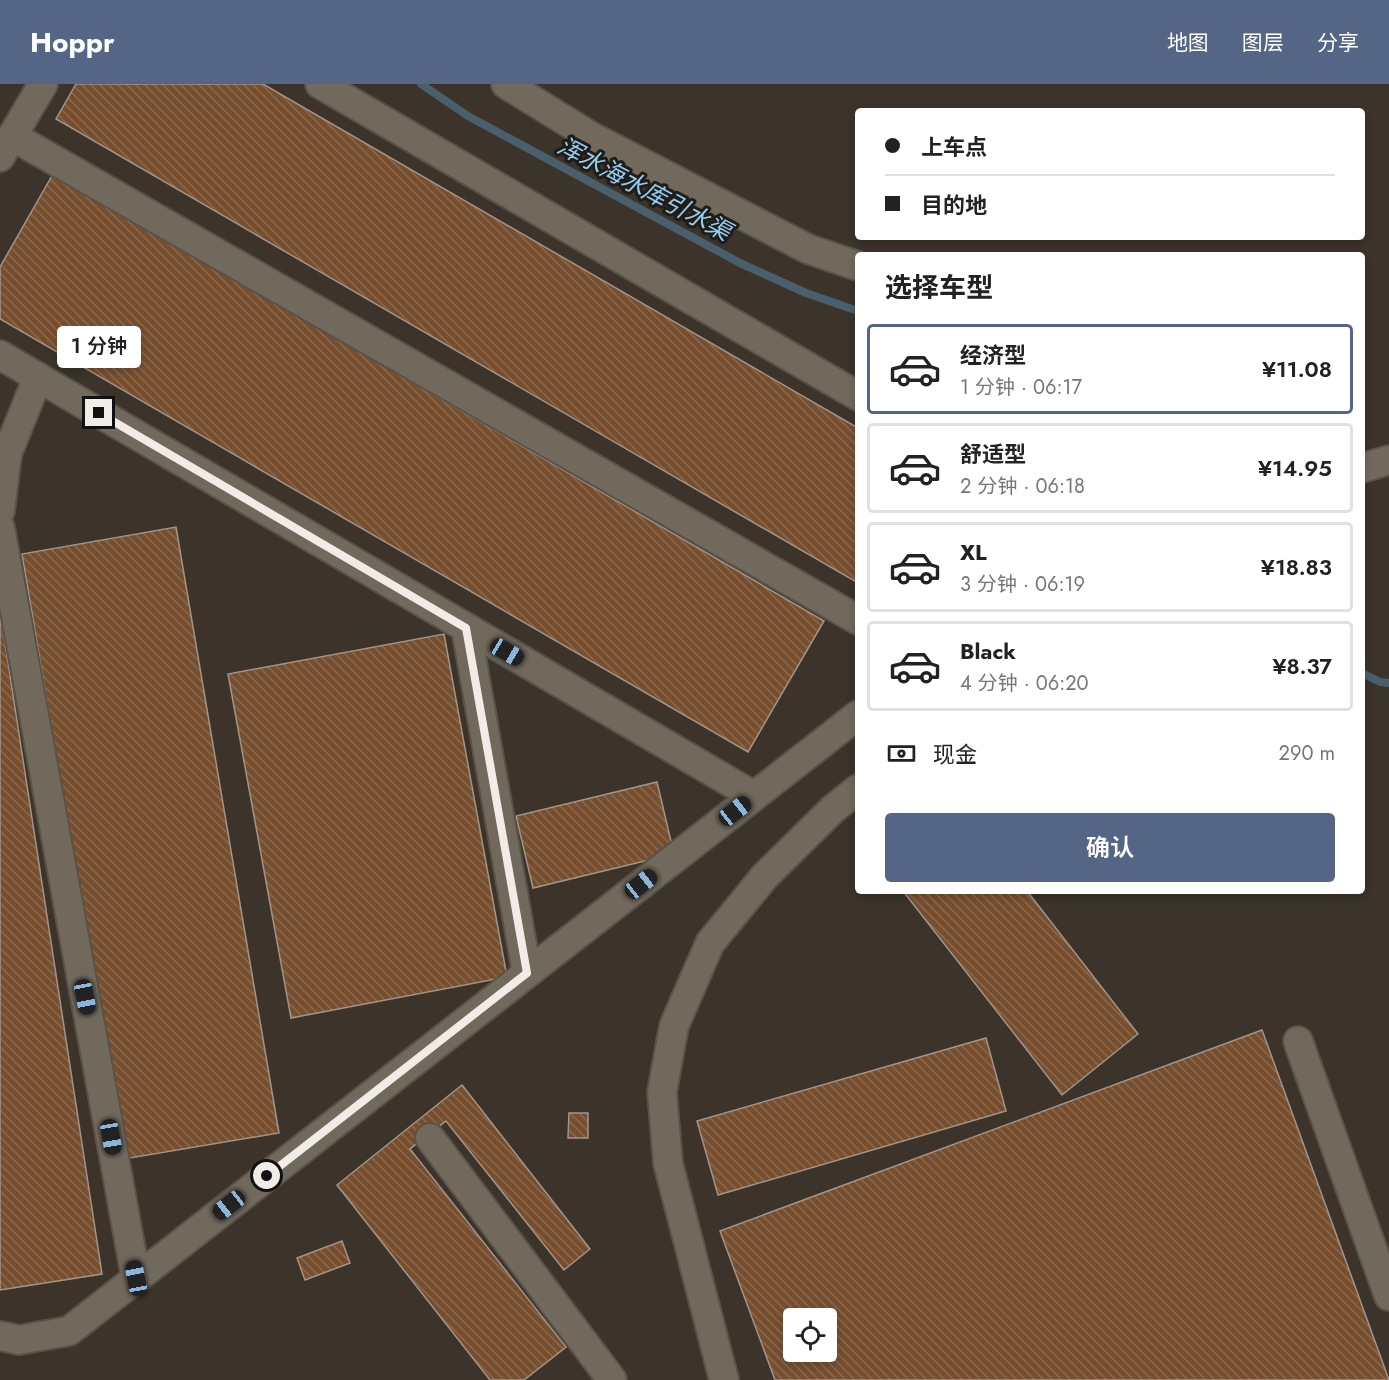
<!DOCTYPE html>
<html lang="zh">
<meta charset="utf-8">
<style>
body{margin:0;font-family:Jost,"Noto Sans SC",sans-serif;background:#f2f2f2;color:#222;height:100vh;display:flex;flex-direction:column;font-size:22px;white-space:nowrap}
*{box-sizing:border-box;margin:0}
p{font-size:20px;color:#767676}
.icon{flex:none;width:33px;height:33px;fill:none;stroke:currentColor;stroke-width:2;stroke-linecap:round;stroke-linejoin:round}
.map{position:relative;flex:1;overflow:hidden}
.sheet{position:absolute;left:855px;top:168px;width:510px;height:642px;display:flex;flex-direction:column;background:#fff;border-radius:6px;box-shadow:0 3px 9px #0003}
.sheet>*{flex:none}
.banner{position:absolute;left:855px;top:24px;width:510px;height:132px;border-radius:6px;box-shadow:0 3px 9px #0003;display:grid;align-content:center;height:132px;padding:0 30px;background:#fff}
.controls{position:absolute;left:783px;top:1224px;display:grid;gap:12px}
.controls a{display:grid;place-items:center;width:54px;height:54px;border-radius:6px;background:#fff;box-shadow:0 3px 9px #0003;font-size:30px}
.end{position:absolute;width:27px;height:27px;margin:-14px;border:8px solid #f2ece6;background:#111;box-shadow:0 0 0 3px #111}
.from{border-radius:50%}
.bubble{position:absolute;height:42px;border-radius:6px;background:#fff;box-shadow:0 3px 9px #0003;font-size:20px;font-weight:600;line-height:42px;text-align:center}
.car{position:absolute;width:18px;height:36px;margin:-18px -9px;border-radius:8px;box-shadow:0 0 4px 2px #0007;background:linear-gradient(#222 24%,#8ab4d8 0 40%,#222 0 76%,#8ab4d8 0 86%,#222 0)}
.banner b{display:flex;align-items:center;gap:21px;height:57px;font-size:22px}
.banner b+b{border-top:2px solid #e0e0e0}
.banner i{width:15px;height:15px;background:#222}
ul{padding:0;list-style:none}
li{display:flex;align-items:center;gap:18px;height:90px;margin:0 12px 9px;padding:0 18px;border:3px solid #e0e0e0;border-radius:6px}
li div{flex:1}
li b{display:block;font-size:22px}
li em{font-style:normal;font-weight:600}
li.on{border-color:#556585}
li>.icon{width:54px;height:54px;stroke-width:1.5}
h2{padding:0 30px;font-size:27px;line-height:72px}
.pay{display:flex;align-items:center;gap:15px;height:66px;padding:0 30px;font-size:22px}
.pay p{margin-inline-start:auto}
.button{display:flex;gap:12px;margin-top:auto;padding:12px 30px}
.button a{flex:1;height:69px;border-radius:6px;background:#556585;color:#fff;font-size:24px;font-weight:600;line-height:69px;text-align:center}
header{display:flex;align-items:center;gap:36px;box-sizing:border-box;height:84px;padding:0 30px;background:#556585;color:#fff}
header strong{font-size:28px}
nav{display:flex;gap:33px;margin-inline-start:auto;font-size:21px}
.map>svg:first-child{display:block}
</style>
<header>
<strong>Hoppr</strong>
<nav><a>地图</a><a>图层</a><a>分享</a></nav>
</header>
<div class="map">
<svg width="1389" height="1296" viewBox="0 0 1389 1296">
<defs>
<pattern id="building-back-hatch" width="6" height="6" patternUnits="userSpaceOnUse" patternTransform="scale(1.5)"><rect width="6" height="6" fill="#774f2f"/><path d="M-1 5l2 2M0 0l6 6M5-1l2 2" fill="none" stroke="#8b684d"/></pattern>
</defs>
<rect width="100%" height="100%" fill="#3c342a"/>
<g fill="none" stroke-linecap="round" stroke-linejoin="round">
<!-- stream -->
<g stroke="#49606c" stroke-width="8">
<path d="M 421,0 L 468,32 L 740,179 L 806,209 L 858,227"/>
<path d="M 1362,589 L 1380,598 L 1389,599"/>
</g>
</g>
<!-- building -->
<g fill="url(#building-back-hatch)" stroke="#a2948a" stroke-width="1.5" fill-rule="evenodd">
<path d="M 76,0 L 263,0 L 858,344 L 858,499 L 56,35 Z"/>
<path d="M 53,90 L 824,537 L 748,668 L 0,235 L 0,183 Z"/>
<path d="M 176,443 L 279,1049 L 124,1075 L 22,470 Z"/>
<path d="M 0,526 L 102,1190 L 0,1206 Z"/>
<path d="M 444,550 L 507,893 L 291,934 L 228,590 Z"/>
<path d="M 657,698 L 674,770 L 533,804 L 516,732 Z"/>
<path d="M 903,807 L 1027,807 L 1138,950 L 1062,1011 Z"/>
<path d="M 1262,946 L 1389,1296 L 775,1296 L 720,1147 ZM 794,1234 L 826,1234 L 826,1268 L 794,1268 Z"/>
<path d="M 986,954 L 1006,1027 L 718,1111 L 697,1037 Z"/>
<path d="M 462,1001 L 590,1165 L 564,1186 L 446,1037 L 410,1065 L 566,1263 L 524,1296 L 490,1296 L 337,1101 Z"/>
<path d="M 569,1029 L 588,1029 L 588,1054 L 568,1054 Z"/>
<path d="M 342,1157 L 350,1179 L 305,1196 L 297,1174 Z"/>
</g>
<g fill="none" stroke-linecap="round" stroke-linejoin="round">
<defs>
<g id="minor">
<path d="M 320,0 L 858,312"/>
<path d="M 506,0 L 592,53 L 808,165 L 858,182"/>
<path d="M 12,52 L 858,536"/>
<path d="M 0,73 L 43,0"/>
<path d="M 0,271 L 754,712"/>
<path d="M 1362,384 L 1389,376"/>
<path d="M 0,427 L 7,370 L 38,293"/>
<path d="M 0,444 L 136,1194"/>
<path d="M 466,544 L 527,889"/>
<path d="M 1298,957 L 1389,1212"/>
<path d="M 430,1054 L 612,1296"/>
<path d="M 0,1252 L 19,1256 L 69,1247 L 858,631"/>
<path d="M 724,1296 L 668,1079 L 662,1008 L 674,942 L 710,859 L 765,792 L 833,725 L 858,705"/>
</g>
</defs>
<!-- minor casing -->
<use href="#minor" stroke="#595249" stroke-width="32"/>
<!-- minor -->
<use href="#minor" stroke="#72695d" stroke-width="28"/>
</g>
<g fill="none" stroke-linecap="round" stroke-linejoin="round">
<!-- route -->
<path stroke="#f2ece6" stroke-width="8" d="M 99,329 L 466,544 L 527,889 L 267,1092"/>
</g>
<g text-anchor="middle" stroke-width="6" stroke-linejoin="round" paint-order="stroke">
<!-- water labels -->
<g font-size="24" font-style="italic" fill="#93cdf4" stroke="#201c18">
<text transform="translate(644 105) rotate(28)" y="8">浑水海水库引水渠</text>
</g>
</g>
</svg>
<div class="controls">
<a><svg class="icon" aria-label="locate" viewBox="0 0 24 24"><circle cx="12" cy="12" r="6"/><path d="M12 2v4M12 18v4M2 12h4M18 12h4"/></svg></a>
</div>
<i class="end from" style="left:267px;top:1092px"></i>
<i class="end" style="left:99px;top:329px"></i>
<div class="bubble" style="left:57px;top:242px;width:84px">1 分钟</div>
<i class="car" style="left:507px;top:568px;rotate:120deg"></i>
<i class="car" style="left:735px;top:727px;rotate:52deg"></i>
<i class="car" style="left:641px;top:800px;rotate:52deg"></i>
<i class="car" style="left:85px;top:913px;rotate:169deg"></i>
<i class="car" style="left:111px;top:1053px;rotate:170deg"></i>
<i class="car" style="left:229px;top:1121px;rotate:232deg"></i>
<i class="car" style="left:136px;top:1194px;rotate:349deg"></i>
<div class="banner">
<b><i class="from"></i>上车点</b>
<b><i></i>目的地</b>
</div>
<section class="sheet">
<h2>选择车型</h2>
<ul>
<li class="on"><svg class="icon" aria-label="car" viewBox="0 0 24 24"><path d="M5 17H2v-5l4-1 3-4h7l3 4 3 1v5h-3M9 17h6M6 11h13"/><circle cx="7" cy="17" r="2"/><circle cx="17" cy="17" r="2"/></svg><div><b>经济型</b><p>1 分钟 · 06:17</p></div><em>¥11.08</em></li>
<li><svg class="icon" aria-label="car" viewBox="0 0 24 24"><path d="M5 17H2v-5l4-1 3-4h7l3 4 3 1v5h-3M9 17h6M6 11h13"/><circle cx="7" cy="17" r="2"/><circle cx="17" cy="17" r="2"/></svg><div><b>舒适型</b><p>2 分钟 · 06:18</p></div><em>¥14.95</em></li>
<li><svg class="icon" aria-label="car" viewBox="0 0 24 24"><path d="M5 17H2v-5l4-1 3-4h7l3 4 3 1v5h-3M9 17h6M6 11h13"/><circle cx="7" cy="17" r="2"/><circle cx="17" cy="17" r="2"/></svg><div><b>XL</b><p>3 分钟 · 06:19</p></div><em>¥18.83</em></li>
<li><svg class="icon" aria-label="car" viewBox="0 0 24 24"><path d="M5 17H2v-5l4-1 3-4h7l3 4 3 1v5h-3M9 17h6M6 11h13"/><circle cx="7" cy="17" r="2"/><circle cx="17" cy="17" r="2"/></svg><div><b>Black</b><p>4 分钟 · 06:20</p></div><em>¥8.37</em></li>
</ul>
<div class="pay"><svg class="icon" aria-label="cash" viewBox="0 0 24 24"><path d="M3 7h18v10H3z"/><circle cx="12" cy="12" r="2"/></svg>现金<p>290 m</p></div>
<div class="button"><a>确认</a></div>
</section>
</div>
